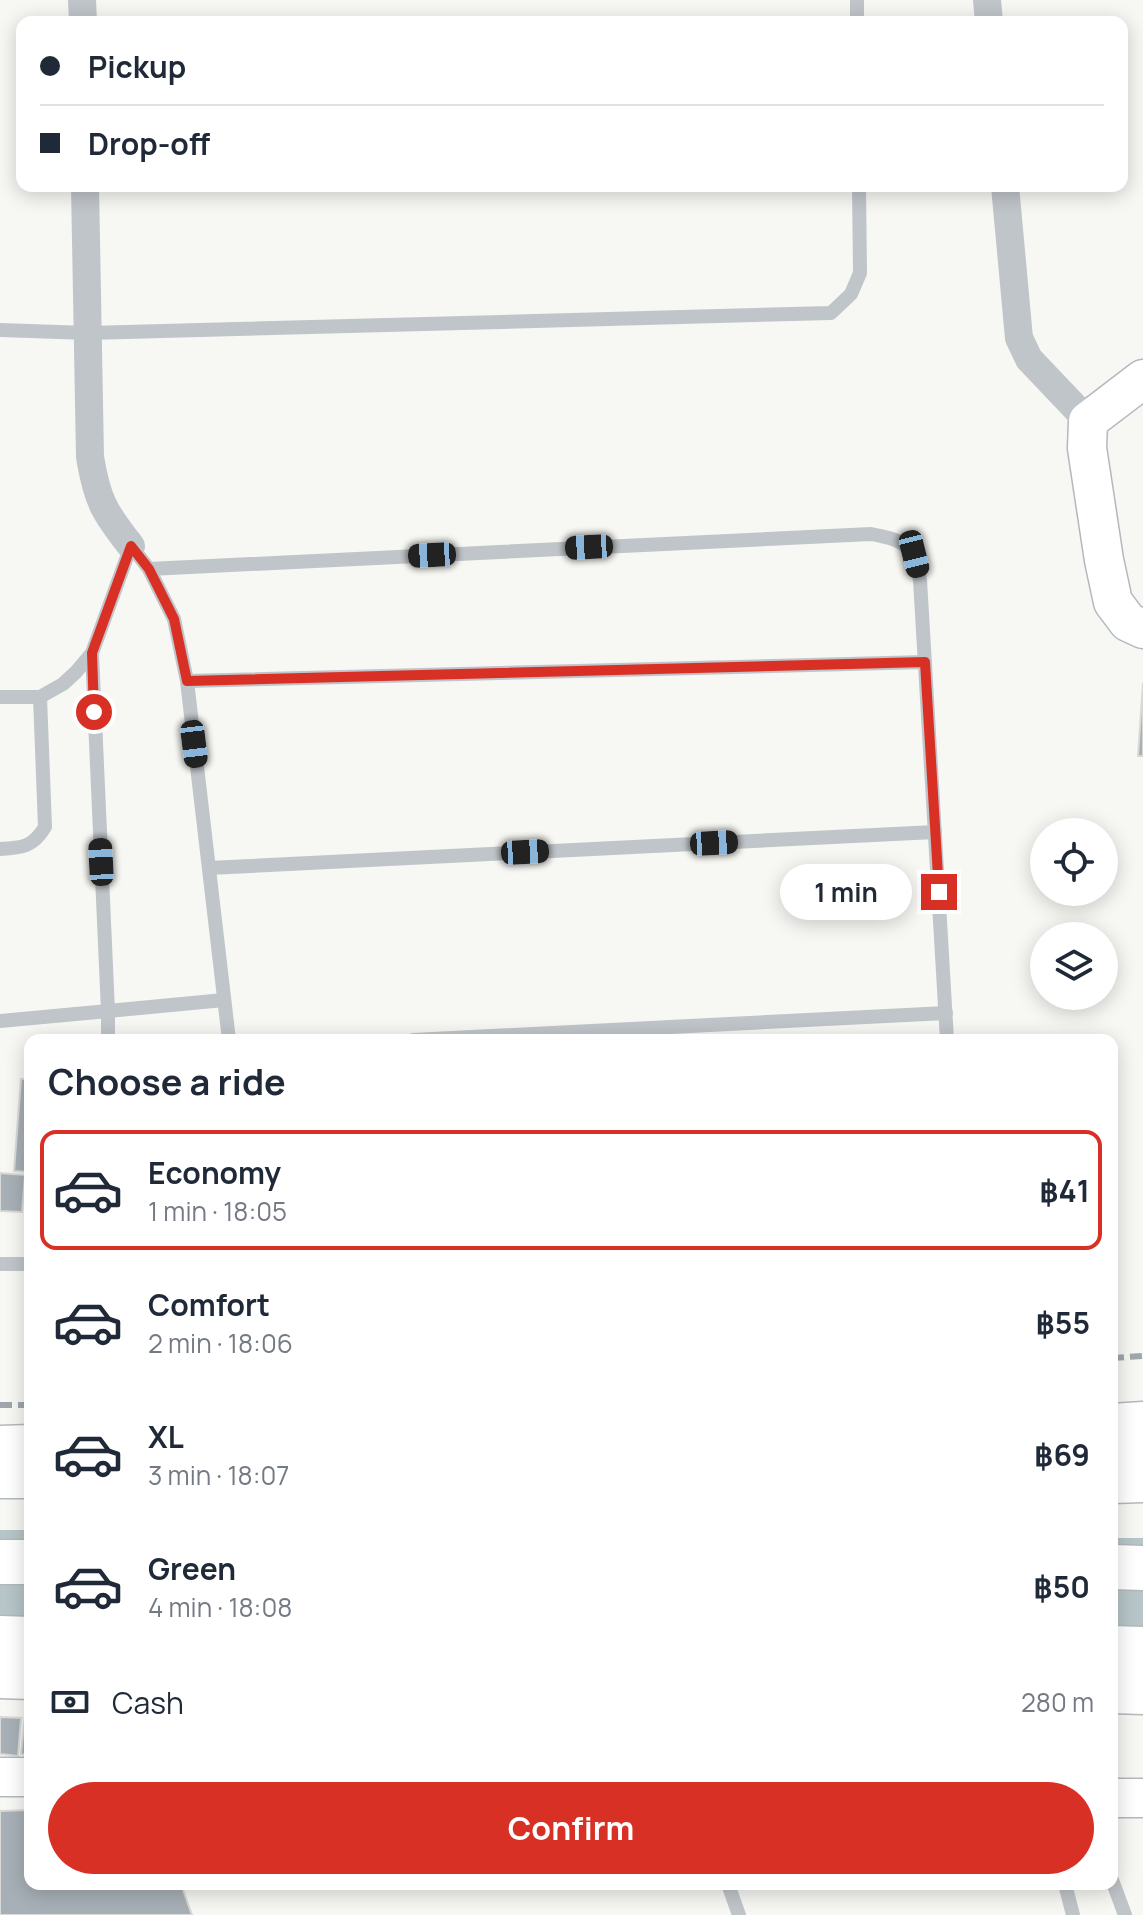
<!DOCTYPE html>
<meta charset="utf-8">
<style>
body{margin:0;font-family:Manrope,sans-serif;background:#f2f2f3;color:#1f2937;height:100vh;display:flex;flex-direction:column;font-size:30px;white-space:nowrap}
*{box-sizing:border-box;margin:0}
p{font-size:26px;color:#747a83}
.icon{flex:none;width:44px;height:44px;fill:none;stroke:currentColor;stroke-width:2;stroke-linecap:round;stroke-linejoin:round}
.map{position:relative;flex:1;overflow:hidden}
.side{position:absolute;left:24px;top:1034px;width:1094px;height:856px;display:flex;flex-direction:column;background:#fff;border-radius:16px;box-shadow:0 4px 20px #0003}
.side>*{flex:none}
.banner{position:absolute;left:16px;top:16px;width:1112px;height:176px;border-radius:16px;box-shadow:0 4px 20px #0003;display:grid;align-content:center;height:176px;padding:0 24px;background:#fff}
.buttons{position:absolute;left:1030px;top:818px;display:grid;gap:16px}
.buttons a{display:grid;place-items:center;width:88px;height:88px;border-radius:50%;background:#fff;box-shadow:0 4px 20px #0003;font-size:40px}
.end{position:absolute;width:36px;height:36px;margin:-18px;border:10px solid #d93025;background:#fff;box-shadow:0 0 0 4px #fff}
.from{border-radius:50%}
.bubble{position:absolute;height:56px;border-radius:28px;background:#fff;box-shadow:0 4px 20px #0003;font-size:26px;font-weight:700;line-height:56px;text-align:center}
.car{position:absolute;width:24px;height:48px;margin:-24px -12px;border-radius:10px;box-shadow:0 0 6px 2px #0007;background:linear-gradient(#222 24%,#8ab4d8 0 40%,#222 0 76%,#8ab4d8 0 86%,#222 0)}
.banner b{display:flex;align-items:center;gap:28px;height:76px;font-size:30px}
.banner b+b{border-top:2px solid #e0e1e3}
.banner i{width:20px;height:20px;background:#1f2937}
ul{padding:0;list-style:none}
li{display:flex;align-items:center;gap:24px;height:120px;margin:0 16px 12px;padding:0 8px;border:4px solid transparent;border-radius:16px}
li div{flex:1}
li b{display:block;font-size:30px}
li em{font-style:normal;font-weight:700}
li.current{border-color:#d93025}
li>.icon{width:72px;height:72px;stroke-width:1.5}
h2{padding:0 24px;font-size:36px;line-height:96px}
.pay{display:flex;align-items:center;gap:20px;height:88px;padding:0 24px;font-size:30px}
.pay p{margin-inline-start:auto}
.cta{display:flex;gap:16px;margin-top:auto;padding:16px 24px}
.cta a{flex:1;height:92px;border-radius:48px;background:#d93025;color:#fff;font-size:32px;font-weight:700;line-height:92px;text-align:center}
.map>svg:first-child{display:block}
</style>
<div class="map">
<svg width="1143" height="1915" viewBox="0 0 1143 1915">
<rect width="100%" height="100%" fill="#f7f7f4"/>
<!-- water -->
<g fill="#b7c5c8">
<rect x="0" y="1530" width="30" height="140"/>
<rect x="1112" y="1538" width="31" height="145"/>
</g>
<!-- building -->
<g fill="#a7b0b6" stroke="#d9d9d7" stroke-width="2">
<path d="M 1143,683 L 1143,756 L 1138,756 Z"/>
<path d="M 21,1079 L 30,1079 L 30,1172 L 14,1171 Z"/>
<path d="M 0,1173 L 25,1175 L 22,1212 L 0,1211 Z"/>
<path d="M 25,1715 L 30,1715 L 30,1755 L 21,1754 Z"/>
<path d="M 0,1717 L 21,1718 L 18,1756 L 0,1754 Z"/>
<path d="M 30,1810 L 30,1884 L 181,1884 L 192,1915 L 0,1915 L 0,1811 Z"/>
</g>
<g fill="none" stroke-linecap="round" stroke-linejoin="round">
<defs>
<g id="secondary">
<path d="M 1143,379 L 1088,421 L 1087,448 L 1104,560 L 1113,602 L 1128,622 L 1143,629"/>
<path d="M 1112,1423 L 1143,1421"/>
<path d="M 0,1445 L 30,1444"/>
<path d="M 1112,1450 L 1143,1451"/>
<path d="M 0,1479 L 30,1479"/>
<path d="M 1112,1484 L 1143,1483"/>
<path d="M 0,1777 L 30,1777"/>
<path d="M 1112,1798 L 1143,1798"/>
</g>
<g id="highway">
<path d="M 0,1562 L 30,1562"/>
<path d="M 1112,1567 L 1143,1568"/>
<path d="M 0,1638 L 30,1639"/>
<path d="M 1112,1648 L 1143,1649"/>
<path d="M 0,1676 L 30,1677"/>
<path d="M 1112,1691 L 1143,1692"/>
</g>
</defs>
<!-- secondary casing -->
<use href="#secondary" stroke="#b2b9bd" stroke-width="41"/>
<!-- highway casing -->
<use href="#highway" stroke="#b3b8bb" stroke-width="47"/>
<!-- lane -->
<g stroke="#c0c5c9" stroke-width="14">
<path d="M 857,0 L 857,22"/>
<path d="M 0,330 L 88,333 L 831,313 L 851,294 L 860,273 L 859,186"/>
<path d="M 131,546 L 149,569 L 174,619 L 187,681 L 229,1040"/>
<path d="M 149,569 L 871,534 C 907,541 911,544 920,580 L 947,1040"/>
<path d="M 187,681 L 925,662"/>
<path d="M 0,697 L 40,697 L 63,684 L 76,672 L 92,653 L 131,546"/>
<path d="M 0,849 C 22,848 33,847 45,827 L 40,697"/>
<path d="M 209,868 L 935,832"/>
<path d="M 0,1021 L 108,1011 L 92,653"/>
<path d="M 108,1040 L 108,1011 L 224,1000"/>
<path d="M 413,1040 L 946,1013"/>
<path d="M 0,1264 L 30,1264"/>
<path d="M 1112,1880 L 1125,1915"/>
<path d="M 728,1884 L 739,1915"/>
<path d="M 1065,1884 L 1073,1915"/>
</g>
<!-- street -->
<g stroke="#c0c5c9" stroke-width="28">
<path d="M 82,0 L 83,22"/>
<path d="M 987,0 L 989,22"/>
<path d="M 85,186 L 90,457 C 97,500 104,512 131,546"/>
<path d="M 1005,186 L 1019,338 L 1029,359 L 1088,421"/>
</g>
<!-- secondary -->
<use href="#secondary" stroke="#fff" stroke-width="38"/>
<!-- highway -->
<use href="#highway" stroke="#fff" stroke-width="44"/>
<!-- rail -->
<g stroke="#9fa7ad" stroke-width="6" stroke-dasharray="12 6" stroke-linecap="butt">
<path d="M 1112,1358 L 1143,1356"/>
<path d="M 0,1405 L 30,1405"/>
</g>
</g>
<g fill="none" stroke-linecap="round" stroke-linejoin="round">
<!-- route -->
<path stroke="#d93025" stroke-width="10" d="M 94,712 L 92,653 L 131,546 L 149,569 L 174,619 L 187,681 L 925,662 L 939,892"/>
</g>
</svg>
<div class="buttons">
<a><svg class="icon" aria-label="locate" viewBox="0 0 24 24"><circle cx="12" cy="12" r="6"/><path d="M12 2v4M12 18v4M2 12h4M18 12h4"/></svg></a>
<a><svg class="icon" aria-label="layers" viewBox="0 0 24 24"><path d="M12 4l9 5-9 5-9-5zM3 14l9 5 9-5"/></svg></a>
</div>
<i class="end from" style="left:94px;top:712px"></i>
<i class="end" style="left:939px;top:892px"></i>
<div class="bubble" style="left:780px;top:864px;width:132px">1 min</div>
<i class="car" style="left:589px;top:547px;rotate:267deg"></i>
<i class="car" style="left:914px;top:554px;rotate:166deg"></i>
<i class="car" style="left:432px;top:555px;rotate:267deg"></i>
<i class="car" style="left:194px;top:744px;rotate:173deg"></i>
<i class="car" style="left:714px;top:843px;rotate:87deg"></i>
<i class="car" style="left:525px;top:852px;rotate:87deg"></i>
<i class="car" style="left:101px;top:862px;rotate:357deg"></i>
<div class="banner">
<b><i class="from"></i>Pickup</b>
<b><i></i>Drop-off</b>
</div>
<section class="side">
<h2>Choose a ride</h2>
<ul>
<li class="current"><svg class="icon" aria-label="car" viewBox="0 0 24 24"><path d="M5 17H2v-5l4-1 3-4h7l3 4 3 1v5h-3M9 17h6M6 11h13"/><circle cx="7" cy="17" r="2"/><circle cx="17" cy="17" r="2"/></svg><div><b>Economy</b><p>1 min · 18:05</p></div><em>฿41</em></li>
<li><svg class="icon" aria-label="car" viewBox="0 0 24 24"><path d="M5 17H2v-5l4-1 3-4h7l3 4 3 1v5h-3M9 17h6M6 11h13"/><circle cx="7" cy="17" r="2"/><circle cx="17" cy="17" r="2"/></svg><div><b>Comfort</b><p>2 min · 18:06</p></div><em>฿55</em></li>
<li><svg class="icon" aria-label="car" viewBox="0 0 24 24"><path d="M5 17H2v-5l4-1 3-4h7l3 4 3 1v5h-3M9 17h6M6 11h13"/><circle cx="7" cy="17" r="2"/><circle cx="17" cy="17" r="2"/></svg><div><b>XL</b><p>3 min · 18:07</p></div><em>฿69</em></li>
<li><svg class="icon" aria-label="car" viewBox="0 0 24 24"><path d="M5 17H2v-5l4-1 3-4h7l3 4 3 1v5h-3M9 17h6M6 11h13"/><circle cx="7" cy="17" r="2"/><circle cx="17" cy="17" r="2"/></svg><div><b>Green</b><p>4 min · 18:08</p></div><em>฿50</em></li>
</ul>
<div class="pay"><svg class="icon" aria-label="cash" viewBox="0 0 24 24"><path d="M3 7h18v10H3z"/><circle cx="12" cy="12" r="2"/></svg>Cash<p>280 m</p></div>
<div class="cta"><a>Confirm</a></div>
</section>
</div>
